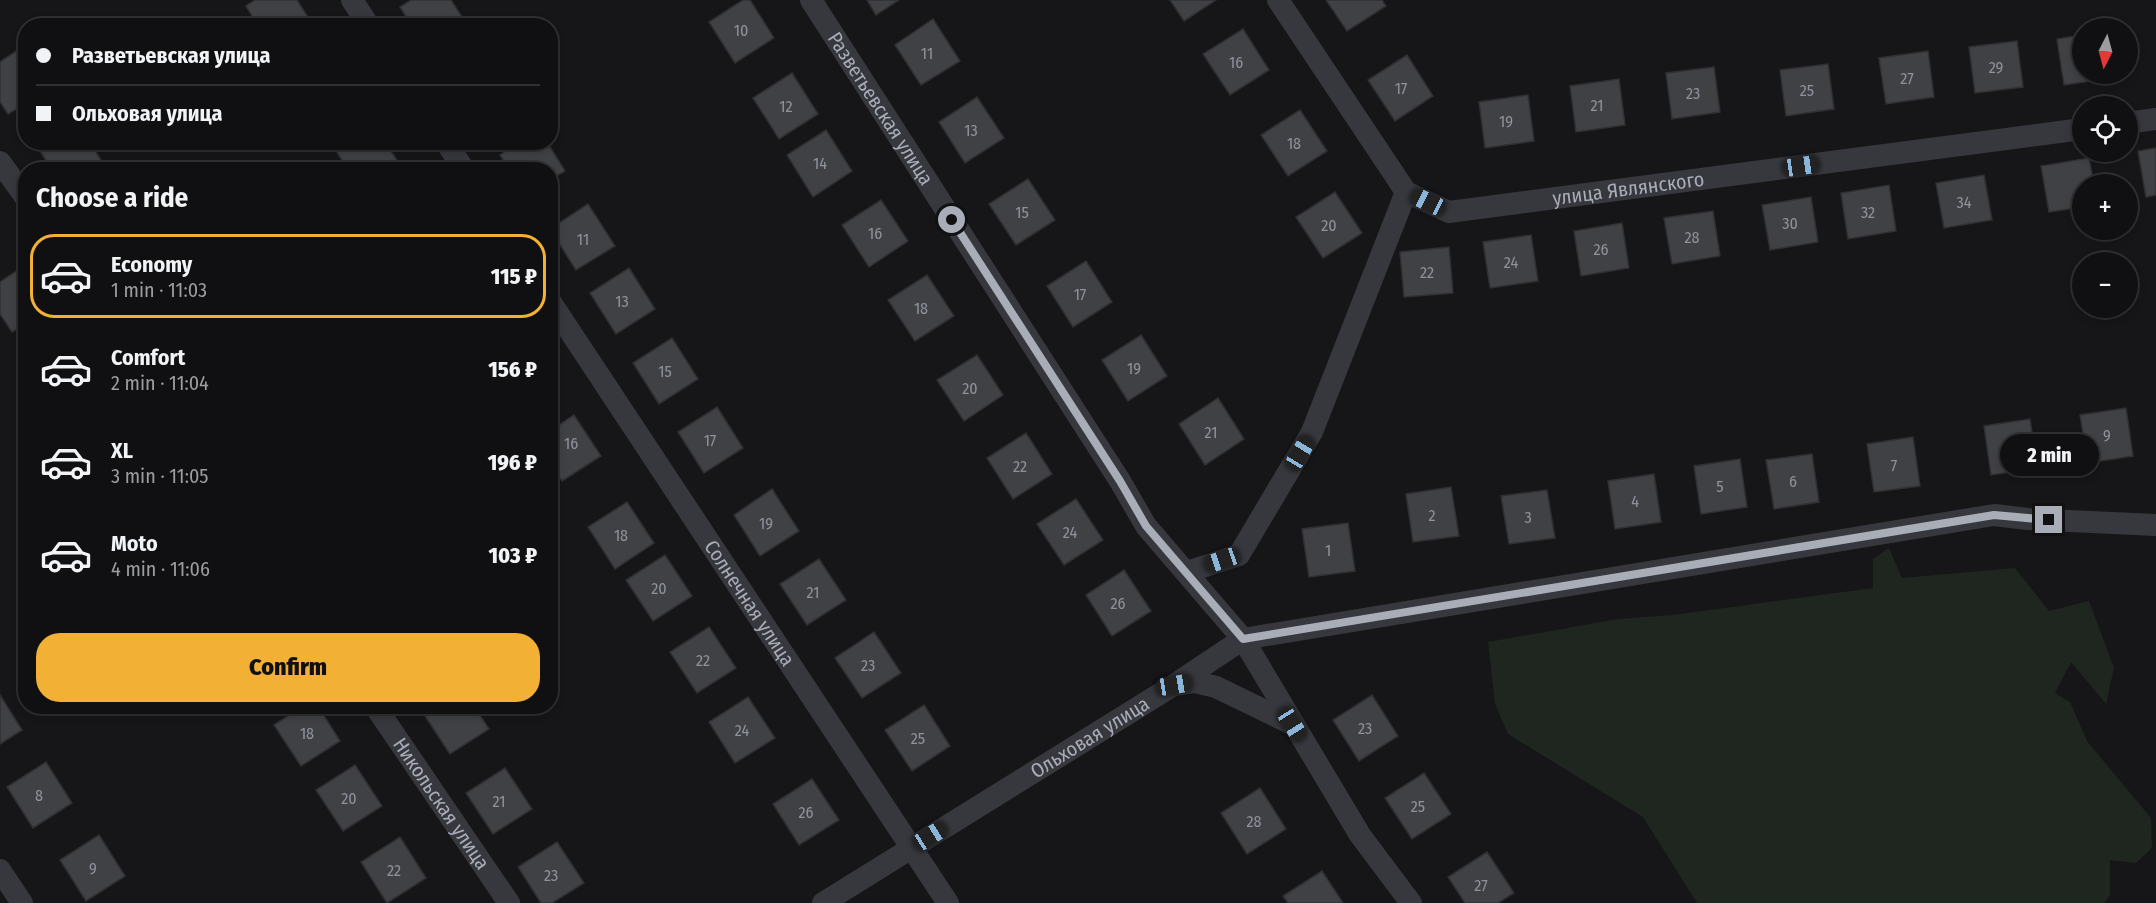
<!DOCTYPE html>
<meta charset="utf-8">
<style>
body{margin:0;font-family:"Fira Sans Condensed",sans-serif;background:#19191b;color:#f1f3f6;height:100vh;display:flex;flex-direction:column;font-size:22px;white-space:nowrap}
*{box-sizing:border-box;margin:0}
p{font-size:20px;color:#9c9d9f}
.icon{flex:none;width:33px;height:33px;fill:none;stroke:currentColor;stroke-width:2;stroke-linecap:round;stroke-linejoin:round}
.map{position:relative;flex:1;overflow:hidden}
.panel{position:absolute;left:18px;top:162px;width:540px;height:552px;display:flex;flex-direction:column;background:#101012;border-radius:24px;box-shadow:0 3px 9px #0003,0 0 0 2px #303032}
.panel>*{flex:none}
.banner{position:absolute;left:18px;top:18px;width:540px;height:132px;border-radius:24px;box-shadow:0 3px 9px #0003,0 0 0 2px #303032;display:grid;align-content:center;height:132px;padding:0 18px;background:#101012}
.needle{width:39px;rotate:186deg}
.fabs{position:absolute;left:2072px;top:18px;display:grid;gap:12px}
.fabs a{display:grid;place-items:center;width:66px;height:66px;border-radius:50%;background:#101012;box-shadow:0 3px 9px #0003,0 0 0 2px #303032;font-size:30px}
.end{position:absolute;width:27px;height:27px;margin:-14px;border:8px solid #a8adb8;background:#111;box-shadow:0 0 0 3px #111}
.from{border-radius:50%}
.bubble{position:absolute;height:42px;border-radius:21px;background:#101012;box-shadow:0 3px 9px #0003,0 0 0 2px #303032;font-size:20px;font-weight:800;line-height:42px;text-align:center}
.car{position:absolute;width:18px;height:36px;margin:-18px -9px;border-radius:8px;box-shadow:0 0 4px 2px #0007;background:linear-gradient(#222 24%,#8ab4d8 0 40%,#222 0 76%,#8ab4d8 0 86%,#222 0)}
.banner b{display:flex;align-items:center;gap:21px;height:57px;font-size:22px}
.banner b+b{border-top:2px solid #303032}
.banner i{width:15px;height:15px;background:#f1f3f6}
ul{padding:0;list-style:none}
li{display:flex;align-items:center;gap:18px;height:84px;margin:0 12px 9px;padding:0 6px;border:3px solid transparent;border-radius:24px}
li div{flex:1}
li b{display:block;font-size:22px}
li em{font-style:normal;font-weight:800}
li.on{border-color:#f2b134}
li>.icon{width:54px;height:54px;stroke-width:1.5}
h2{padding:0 18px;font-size:27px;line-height:72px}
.action{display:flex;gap:12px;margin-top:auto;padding:12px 18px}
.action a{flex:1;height:69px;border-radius:24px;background:#f2b134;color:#111;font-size:24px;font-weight:800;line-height:69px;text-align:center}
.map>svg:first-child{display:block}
</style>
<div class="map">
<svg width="2156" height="903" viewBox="0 0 2156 903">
<rect width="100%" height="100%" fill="#161618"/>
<!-- green -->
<path fill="#1e261f" d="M 1889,548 L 1902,578 L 2015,568 L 2049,611 L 2089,601 L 2114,668 L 2106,704 L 2071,662 L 2055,693 L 2070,702 L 2087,741 L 2151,818 L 2152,848 L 2136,863 L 2110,860 L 2110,895 L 2104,903 L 1697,903 L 1643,817 L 1508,734 L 1495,704 L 1488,642 L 1618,619 L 1673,615 L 1873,588 L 1873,559 Z"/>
<!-- building -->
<g fill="#404145" stroke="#303034" stroke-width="1.5">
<path d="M 255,0 L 297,0 L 311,22 L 305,26 L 258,26 L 246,6 Z"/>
<path d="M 411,0 L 451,0 L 466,23 L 462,26 L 412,26 L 400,7 Z"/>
<path d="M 743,0 L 750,0 L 774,38 L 735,63 L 709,22 Z"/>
<path d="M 867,0 L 899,0 L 876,15 Z"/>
<path d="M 1170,0 L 1216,0 L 1184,21 Z"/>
<path d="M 1326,0 L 1382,0 L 1386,6 L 1347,31 Z"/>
<path d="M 933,19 L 960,61 L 921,85 L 895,45 Z"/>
<path d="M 1243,29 L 1269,70 L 1230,95 L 1203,54 Z"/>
<path d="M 2082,35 L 2082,74 L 2111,74 L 2112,78 L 2064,85 L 2057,39 Z"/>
<path d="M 2017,41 L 2023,87 L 1975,93 L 1969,47 Z"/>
<path d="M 21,48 L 26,56 L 26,103 L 8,114 L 0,102 L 0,62 Z"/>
<path d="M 1928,51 L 1934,97 L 1886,104 L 1879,58 Z"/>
<path d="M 1407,55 L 1433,96 L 1395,121 L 1368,80 Z"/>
<path d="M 1828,64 L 1834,109 L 1786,116 L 1780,70 Z"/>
<path d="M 1714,67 L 1720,112 L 1672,119 L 1666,73 Z"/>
<path d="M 792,73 L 818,114 L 779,139 L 753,98 Z"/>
<path d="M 1619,79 L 1625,125 L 1576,132 L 1570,86 Z"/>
<path d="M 1528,95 L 1534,141 L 1485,148 L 1479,102 Z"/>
<path d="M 977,97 L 1004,138 L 965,163 L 939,122 Z"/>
<path d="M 1300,110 L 1327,151 L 1288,176 L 1261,135 Z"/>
<path d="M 826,130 L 852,171 L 813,197 L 787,155 Z"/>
<path d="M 53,142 L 90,142 L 105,167 L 101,170 L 52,170 L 40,151 Z"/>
<path d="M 346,142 L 385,142 L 400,165 L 394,170 L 348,170 L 335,149 Z"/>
<path d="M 519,142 L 547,142 L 565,171 L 550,180 L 550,170 L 509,170 L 500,155 Z"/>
<path d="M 2156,148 L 2156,195 L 2146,197 L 2138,151 Z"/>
<path d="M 2089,158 L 2094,184 L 2082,184 L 2082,207 L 2049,212 L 2041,166 Z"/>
<path d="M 1984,175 L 1992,220 L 1944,228 L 1936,183 Z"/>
<path d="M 1028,179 L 1055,220 L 1016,245 L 989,204 Z"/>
<path d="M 1889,185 L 1896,231 L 1848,239 L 1841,193 Z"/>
<path d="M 1335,192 L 1362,233 L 1323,258 L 1296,217 Z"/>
<path d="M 1811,197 L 1818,242 L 1770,250 L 1762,205 Z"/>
<path d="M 881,200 L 908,241 L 869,267 L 842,225 Z"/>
<path d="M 588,204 L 615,246 L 576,270 L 550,229 Z"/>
<path d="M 1713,211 L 1720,256 L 1672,264 L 1664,218 Z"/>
<path d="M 1622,223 L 1629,268 L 1581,276 L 1574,231 Z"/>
<path d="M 1531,235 L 1538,281 L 1490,288 L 1483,242 Z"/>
<path d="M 1449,247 L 1453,293 L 1404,297 L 1400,252 Z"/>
<path d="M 1086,261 L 1112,302 L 1073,327 L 1047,286 Z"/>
<path d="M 24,266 L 26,324 L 12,332 L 0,314 L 0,282 Z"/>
<path d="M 629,268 L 655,309 L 616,334 L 590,293 Z"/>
<path d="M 927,275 L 954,316 L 915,341 L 888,300 Z"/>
<path d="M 1141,335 L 1167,376 L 1128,401 L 1102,360 Z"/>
<path d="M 672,338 L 698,379 L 659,404 L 633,363 Z"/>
<path d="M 977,355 L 1003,395 L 964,421 L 937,380 Z"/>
<path d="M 1218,398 L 1244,439 L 1205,465 L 1179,424 Z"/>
<path d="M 717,407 L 743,448 L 704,473 L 678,432 Z"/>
<path d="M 2126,408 L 2133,456 L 2088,463 L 2080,415 Z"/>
<path d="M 574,415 L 601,456 L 562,481 L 550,464 L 550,431 Z"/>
<path d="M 2030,419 L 2037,468 L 1991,475 L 1984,426 Z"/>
<path d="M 1026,433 L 1052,474 L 1013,499 L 987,458 Z"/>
<path d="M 1913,437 L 1920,486 L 1874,492 L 1867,444 Z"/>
<path d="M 1812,454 L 1819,502 L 1774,509 L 1766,460 Z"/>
<path d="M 1740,459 L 1747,507 L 1701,514 L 1694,466 Z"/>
<path d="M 1654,474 L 1661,522 L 1615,529 L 1608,481 Z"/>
<path d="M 1451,487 L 1459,536 L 1413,542 L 1406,494 Z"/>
<path d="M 772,489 L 799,531 L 760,556 L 734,515 Z"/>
<path d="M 1547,490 L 1555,538 L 1509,544 L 1501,496 Z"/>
<path d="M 1076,499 L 1103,540 L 1064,565 L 1037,524 Z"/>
<path d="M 627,502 L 654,543 L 615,569 L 588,527 Z"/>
<path d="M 1348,523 L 1355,571 L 1309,577 L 1302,529 Z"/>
<path d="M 665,555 L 692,596 L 653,621 L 626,580 Z"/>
<path d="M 819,559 L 846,600 L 807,625 L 780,584 Z"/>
<path d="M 1124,570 L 1151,611 L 1112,636 L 1086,595 Z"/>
<path d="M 709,627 L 736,668 L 697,693 L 670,652 Z"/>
<path d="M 874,632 L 901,673 L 862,698 L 835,658 Z"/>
<path d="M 0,695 L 22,730 L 0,744 Z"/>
<path d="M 1372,695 L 1398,736 L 1359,761 L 1333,720 Z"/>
<path d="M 748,697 L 775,738 L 735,763 L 709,722 Z"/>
<path d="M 924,705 L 950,746 L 912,771 L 885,730 Z"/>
<path d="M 303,706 L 318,706 L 340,741 L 301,766 L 274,725 Z"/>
<path d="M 434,706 L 474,706 L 489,729 L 450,754 L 423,713 Z"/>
<path d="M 46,762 L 72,803 L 33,828 L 7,787 Z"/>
<path d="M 355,765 L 382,806 L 343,831 L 316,790 Z"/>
<path d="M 505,768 L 532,809 L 493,834 L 466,793 Z"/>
<path d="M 1424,773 L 1451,814 L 1412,839 L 1385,798 Z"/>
<path d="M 812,779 L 839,820 L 799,845 L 773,804 Z"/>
<path d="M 1260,788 L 1286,829 L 1247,854 L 1221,813 Z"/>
<path d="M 99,835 L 125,876 L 86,901 L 60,860 Z"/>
<path d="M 400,837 L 426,878 L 387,903 L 361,862 Z"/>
<path d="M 557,842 L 584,883 L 552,903 L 541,903 L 518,867 Z"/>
<path d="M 1487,852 L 1514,893 L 1498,903 L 1465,903 L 1448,877 Z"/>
<path d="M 1322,871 L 1343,903 L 1288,903 L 1283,896 Z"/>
</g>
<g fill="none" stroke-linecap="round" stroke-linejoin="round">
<!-- street -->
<g stroke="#37383d" stroke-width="22">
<path d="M 352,0 L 369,26"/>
<path id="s1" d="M 811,0 L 1120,481 L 1146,526 L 1243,639 L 1360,835 L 1411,903"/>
<path id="s2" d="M 1278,0 L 1406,192 L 1449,212 L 2082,129"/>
<path d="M 2127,123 L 2156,119"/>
<path d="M 446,142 L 464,170"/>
<path d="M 0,162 L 26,198"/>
<path id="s3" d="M 550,301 L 948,903"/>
<path d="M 1187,572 L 1239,555 L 1312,432 L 1406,192"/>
<path d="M 1176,685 L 1195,682 L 1216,687 L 1292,724"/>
<path id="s4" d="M 375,706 L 509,903"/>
<path d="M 0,870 L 22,903"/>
<path id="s5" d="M 823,903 L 1174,685 L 1243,639 L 1994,515 L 2028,519 L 2156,525"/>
</g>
</g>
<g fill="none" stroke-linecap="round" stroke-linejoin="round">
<!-- route -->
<path stroke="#a8adb8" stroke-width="8" d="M 952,220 L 1120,481 L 1146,526 L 1243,639 L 1994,515 L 2049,520"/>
</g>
<g text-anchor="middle" stroke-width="4.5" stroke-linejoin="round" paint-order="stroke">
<!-- number labels -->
<g font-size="16" fill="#8e929b">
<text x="741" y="36">10</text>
<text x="927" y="59">11</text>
<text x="1236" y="68">16</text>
<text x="1996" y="73">29</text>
<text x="1907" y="84">27</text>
<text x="1401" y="94">17</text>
<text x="1807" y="96">25</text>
<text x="1693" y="99">23</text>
<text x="1597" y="111">21</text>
<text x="786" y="112">12</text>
<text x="1506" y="127">19</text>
<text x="971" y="136">13</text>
<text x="1294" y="149">18</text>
<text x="820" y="169">14</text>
<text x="1964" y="208">34</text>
<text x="1022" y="218">15</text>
<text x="1868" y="218">32</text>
<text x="1790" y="229">30</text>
<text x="1329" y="231">20</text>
<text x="875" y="239">16</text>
<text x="1692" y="243">28</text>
<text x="583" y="245">11</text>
<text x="1601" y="255">26</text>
<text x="1511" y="268">24</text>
<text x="1427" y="278">22</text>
<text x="1080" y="300">17</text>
<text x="622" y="307">13</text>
<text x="921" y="314">18</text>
<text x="1134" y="374">19</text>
<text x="665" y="377">15</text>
<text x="970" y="394">20</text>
<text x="1211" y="438">21</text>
<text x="2107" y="441">9</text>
<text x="710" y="446">17</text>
<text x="571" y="449">16</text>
<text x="1894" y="471">7</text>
<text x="1020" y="472">22</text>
<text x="1793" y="487">6</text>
<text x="1720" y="492">5</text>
<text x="1635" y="507">4</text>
<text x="1432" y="521">2</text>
<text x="1528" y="523">3</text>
<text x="766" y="529">19</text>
<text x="1070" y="538">24</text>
<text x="621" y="541">18</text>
<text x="1328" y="556">1</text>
<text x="659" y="594">20</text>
<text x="813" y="598">21</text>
<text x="1118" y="609">26</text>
<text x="703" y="666">22</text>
<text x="868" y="671">23</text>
<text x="1365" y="734">23</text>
<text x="742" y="736">24</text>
<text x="307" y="739">18</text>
<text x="918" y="744">25</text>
<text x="39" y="801">8</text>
<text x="349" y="804">20</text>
<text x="499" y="807">21</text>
<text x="1418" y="812">25</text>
<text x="806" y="818">26</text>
<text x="1254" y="827">28</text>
<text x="93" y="874">9</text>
<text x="394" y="876">22</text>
<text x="551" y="881">23</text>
<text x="1481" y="891">27</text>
</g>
<!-- street labels -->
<g font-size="20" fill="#a8adb8" stroke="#111113">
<text dy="7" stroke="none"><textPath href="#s1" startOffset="129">Разветьевская улица</textPath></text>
<text dy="7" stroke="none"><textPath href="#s2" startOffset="459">улица Являнского</textPath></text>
<text dy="7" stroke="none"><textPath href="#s3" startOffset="362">Солнечная улица</textPath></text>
<text dy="7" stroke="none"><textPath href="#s5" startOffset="314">Ольховая улица</textPath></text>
<text dy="7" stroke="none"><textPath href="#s4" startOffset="118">Никольская улица</textPath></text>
</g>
</g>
</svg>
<div class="fabs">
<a><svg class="needle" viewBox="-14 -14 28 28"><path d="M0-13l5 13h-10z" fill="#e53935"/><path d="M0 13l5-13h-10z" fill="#9c9d9f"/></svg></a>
<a><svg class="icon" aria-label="locate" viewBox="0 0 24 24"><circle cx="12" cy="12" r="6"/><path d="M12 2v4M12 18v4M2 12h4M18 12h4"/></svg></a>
<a>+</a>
<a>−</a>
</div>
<i class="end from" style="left:952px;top:220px"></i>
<i class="end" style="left:2049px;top:520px"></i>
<div class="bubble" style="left:2000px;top:434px;width:99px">2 min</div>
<i class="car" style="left:1801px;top:166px;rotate:82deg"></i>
<i class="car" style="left:1428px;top:202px;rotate:296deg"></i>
<i class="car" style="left:1300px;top:453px;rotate:31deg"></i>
<i class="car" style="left:1222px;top:560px;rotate:251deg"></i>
<i class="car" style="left:1174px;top:685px;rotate:81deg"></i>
<i class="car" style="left:1292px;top:724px;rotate:148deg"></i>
<i class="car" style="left:930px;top:836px;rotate:58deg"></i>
<div class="banner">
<b><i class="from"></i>Разветьевская улица</b>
<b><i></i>Ольховая улица</b>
</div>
<section class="panel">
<h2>Choose a ride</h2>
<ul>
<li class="on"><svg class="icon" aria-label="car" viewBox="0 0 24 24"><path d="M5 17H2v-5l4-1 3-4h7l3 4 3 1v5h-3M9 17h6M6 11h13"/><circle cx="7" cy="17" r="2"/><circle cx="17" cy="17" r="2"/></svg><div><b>Economy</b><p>1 min · 11:03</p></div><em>115 ₽</em></li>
<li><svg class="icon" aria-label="car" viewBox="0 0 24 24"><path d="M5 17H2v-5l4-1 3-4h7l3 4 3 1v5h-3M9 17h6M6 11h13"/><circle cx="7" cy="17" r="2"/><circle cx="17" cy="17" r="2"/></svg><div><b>Comfort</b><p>2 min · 11:04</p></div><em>156 ₽</em></li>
<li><svg class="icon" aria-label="car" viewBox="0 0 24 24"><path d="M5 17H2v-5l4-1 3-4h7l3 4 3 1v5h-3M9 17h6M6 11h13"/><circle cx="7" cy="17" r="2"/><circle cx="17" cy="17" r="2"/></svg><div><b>XL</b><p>3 min · 11:05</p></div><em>196 ₽</em></li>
<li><svg class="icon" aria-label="car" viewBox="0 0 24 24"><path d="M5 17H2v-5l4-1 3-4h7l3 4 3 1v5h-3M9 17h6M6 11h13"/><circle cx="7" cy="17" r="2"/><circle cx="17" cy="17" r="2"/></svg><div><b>Moto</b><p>4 min · 11:06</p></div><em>103 ₽</em></li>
</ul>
<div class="action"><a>Confirm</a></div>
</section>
</div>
